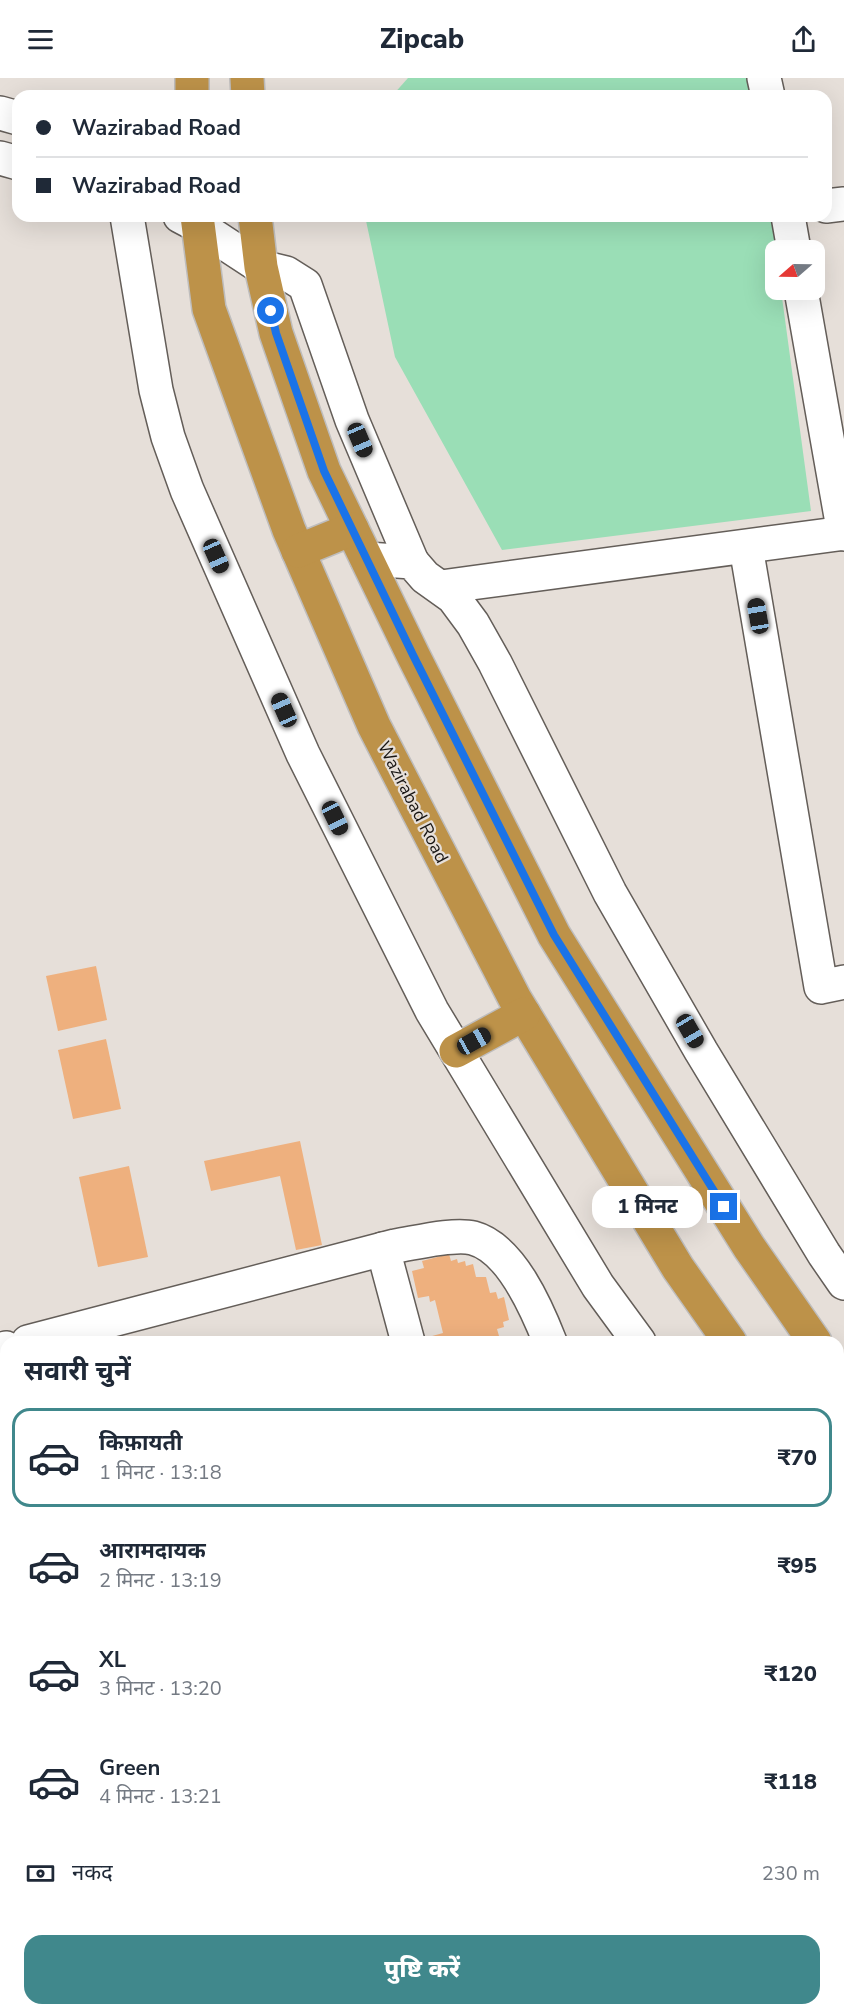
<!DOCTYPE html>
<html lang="hi">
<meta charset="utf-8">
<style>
body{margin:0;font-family:"Nunito Sans","Noto Sans Devanagari",sans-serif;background:#f2f2f3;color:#1f2937;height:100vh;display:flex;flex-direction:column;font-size:22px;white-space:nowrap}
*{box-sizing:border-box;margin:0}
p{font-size:20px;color:#747a83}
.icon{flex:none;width:33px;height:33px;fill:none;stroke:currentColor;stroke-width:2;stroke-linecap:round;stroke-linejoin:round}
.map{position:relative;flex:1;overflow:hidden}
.panel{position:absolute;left:0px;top:1258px;width:844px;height:680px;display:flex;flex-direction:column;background:#fff;border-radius:18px 18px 0 0;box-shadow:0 6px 24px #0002}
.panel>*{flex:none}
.banner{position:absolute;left:12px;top:12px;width:820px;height:132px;border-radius:18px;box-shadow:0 6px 24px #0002;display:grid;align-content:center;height:132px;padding:0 24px;background:#fff}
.needle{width:39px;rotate:250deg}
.buttons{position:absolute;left:765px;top:162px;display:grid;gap:12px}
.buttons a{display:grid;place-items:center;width:60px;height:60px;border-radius:12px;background:#fff;box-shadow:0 6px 24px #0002;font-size:30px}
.end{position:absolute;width:27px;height:27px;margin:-14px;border:8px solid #1a73e8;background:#fff;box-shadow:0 0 0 3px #fff}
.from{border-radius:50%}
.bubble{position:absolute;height:42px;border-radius:18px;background:#fff;box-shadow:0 6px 24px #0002;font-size:20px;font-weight:800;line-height:42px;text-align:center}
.car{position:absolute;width:18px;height:36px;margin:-18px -9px;border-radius:8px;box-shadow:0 0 4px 2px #0007;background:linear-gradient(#222 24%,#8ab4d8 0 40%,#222 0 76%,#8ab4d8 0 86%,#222 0)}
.banner b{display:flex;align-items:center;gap:21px;height:57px;font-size:22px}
.banner b+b{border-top:2px solid #e0e1e3}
.banner i{width:15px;height:15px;background:#1f2937}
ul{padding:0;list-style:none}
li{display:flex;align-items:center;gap:18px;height:99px;margin:0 12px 9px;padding:0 12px;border:3px solid transparent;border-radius:18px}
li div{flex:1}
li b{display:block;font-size:22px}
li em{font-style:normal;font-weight:800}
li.selected{border-color:#40888c}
li>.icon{width:54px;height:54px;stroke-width:1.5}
h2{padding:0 24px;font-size:27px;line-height:72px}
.pay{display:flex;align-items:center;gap:15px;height:66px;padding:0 24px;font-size:22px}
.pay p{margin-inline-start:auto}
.cta{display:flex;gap:12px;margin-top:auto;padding:12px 24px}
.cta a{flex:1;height:69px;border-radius:18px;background:#40888c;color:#fff;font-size:24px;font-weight:800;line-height:69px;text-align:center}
header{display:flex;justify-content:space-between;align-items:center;height:78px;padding:0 24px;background:#fff;font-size:27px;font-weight:800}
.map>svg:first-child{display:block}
</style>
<header><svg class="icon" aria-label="menu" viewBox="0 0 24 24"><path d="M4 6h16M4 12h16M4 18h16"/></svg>Zipcab<svg class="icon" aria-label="share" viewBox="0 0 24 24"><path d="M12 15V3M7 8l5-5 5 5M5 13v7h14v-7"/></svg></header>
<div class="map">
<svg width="844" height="1937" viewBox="0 0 844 1937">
<rect width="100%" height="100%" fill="#e6dfd9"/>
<!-- green -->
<g fill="#9adeb6">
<path d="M 408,0 L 752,0 L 755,18 L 392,18 Z"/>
<path d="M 365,138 L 771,138 L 776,172 L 776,212 L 781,212 L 811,433 L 502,472 L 395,279 Z"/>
</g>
<!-- building -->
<g fill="#eeb07e">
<path d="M 96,888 L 107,942 L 58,953 L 46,898 Z"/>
<path d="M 106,961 L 121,1031 L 73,1041 L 58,972 Z"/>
<path d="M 300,1063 L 322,1167 L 296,1172 L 280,1098 L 211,1113 L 204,1083 Z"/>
<path d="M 129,1088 L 148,1179 L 98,1189 L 79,1099 Z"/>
<path d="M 449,1176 L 451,1183 L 457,1181 L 458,1185 L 465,1183 L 466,1188 L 473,1186 L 476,1199 L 486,1199 L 490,1215 L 496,1214 L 498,1221 L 504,1219 L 509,1242 L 503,1244 L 504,1249 L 497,1251 L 499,1258 L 488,1260 L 489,1264 L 426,1264 L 425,1260 L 443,1255 L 435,1222 L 430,1224 L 429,1218 L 418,1220 L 412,1193 L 424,1190 L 422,1183 Z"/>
</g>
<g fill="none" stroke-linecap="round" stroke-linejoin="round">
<defs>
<g id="minor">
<path d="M 764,0 L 768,18"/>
<path d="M 0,35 L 18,40"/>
<path d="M 0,80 L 18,85"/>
<path d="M 826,128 L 844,126"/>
<path d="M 127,138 L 156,312 L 168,359 L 187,412 L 303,676 L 432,933 L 598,1208 L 639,1264"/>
<path d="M 180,138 L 197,147 L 261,189 L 286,195 L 305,207 L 352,342 L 412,484"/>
<path d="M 788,138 L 794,172"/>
<path d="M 801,212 L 844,456"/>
<path d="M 746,469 L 821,909 L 844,904"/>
<path d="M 367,481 L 412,484 L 425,499 L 453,519 L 473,546 L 495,585 L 610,815 L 701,973 L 824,1176 L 844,1205"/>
<path d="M 441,509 L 844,455"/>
<path d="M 383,1171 L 408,1264"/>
<path d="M 28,1264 L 395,1168 C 415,1165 454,1155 473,1160 C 511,1170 537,1231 550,1264"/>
<path d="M 0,1272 L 6,1270"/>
<path d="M 838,1539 L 844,1546"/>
<path d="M 0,1568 L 6,1566"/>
<path d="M 838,1778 L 844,1785"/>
<path d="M 0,1847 L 6,1846"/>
<path d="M 555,1932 L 562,1937"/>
<path d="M 54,1937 L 61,1932"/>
</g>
<g id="highway">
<path d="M 192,0 L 192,18"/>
<path d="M 247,0 L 248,18"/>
<path d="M 197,138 L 209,231 L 289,452 L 374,648 L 515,921 L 678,1190 L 730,1264"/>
<path d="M 255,138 L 261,189 L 276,255 L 324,393 L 413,577 L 554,857 L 749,1169 L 815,1264"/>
<path d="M 298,473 L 352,451"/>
<path d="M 456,973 L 524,936"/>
<path d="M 838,1298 L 844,1306"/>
<path d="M 838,1420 L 844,1428"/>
</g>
</defs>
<!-- minor casing -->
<use href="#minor" stroke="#645e59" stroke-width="36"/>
<!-- highway casing -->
<use href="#highway" stroke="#bebdbd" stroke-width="36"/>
<!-- minor -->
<use href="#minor" stroke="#fff" stroke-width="33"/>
<!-- highway -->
<use href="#highway" stroke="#bd9249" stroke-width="33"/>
</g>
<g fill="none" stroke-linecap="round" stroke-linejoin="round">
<!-- route -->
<path stroke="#1a73e8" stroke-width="8" d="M 271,233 L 276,255 L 324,393 L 413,577 L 554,857 L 724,1129"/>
</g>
<g text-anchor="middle" stroke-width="4.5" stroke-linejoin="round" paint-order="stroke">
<!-- street labels -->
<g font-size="18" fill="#181513" stroke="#e6dfd9">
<text transform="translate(413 724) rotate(63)" y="6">Wazirabad Road</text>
</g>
</g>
</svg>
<div class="buttons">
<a><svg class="needle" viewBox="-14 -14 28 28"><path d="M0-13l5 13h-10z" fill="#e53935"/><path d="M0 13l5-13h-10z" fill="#747a83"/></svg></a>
</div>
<i class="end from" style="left:271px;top:233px"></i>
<i class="end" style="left:724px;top:1129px"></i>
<div class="bubble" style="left:592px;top:1108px;width:111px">1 मिनट</div>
<i class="car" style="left:360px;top:362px;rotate:157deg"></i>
<i class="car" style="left:216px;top:478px;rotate:156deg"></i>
<i class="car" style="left:758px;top:538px;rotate:350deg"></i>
<i class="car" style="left:284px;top:632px;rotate:336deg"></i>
<i class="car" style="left:335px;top:740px;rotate:154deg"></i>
<i class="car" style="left:690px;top:953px;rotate:150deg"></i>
<i class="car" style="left:474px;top:963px;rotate:61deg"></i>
<div class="banner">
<b><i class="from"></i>Wazirabad Road</b>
<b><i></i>Wazirabad Road</b>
</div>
<section class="panel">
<h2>सवारी चुनें</h2>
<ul>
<li class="selected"><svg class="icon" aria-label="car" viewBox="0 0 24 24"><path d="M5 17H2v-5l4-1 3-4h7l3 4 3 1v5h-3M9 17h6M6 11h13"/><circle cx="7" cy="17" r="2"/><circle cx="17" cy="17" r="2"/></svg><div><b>किफ़ायती</b><p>1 मिनट · 13:18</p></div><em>₹70</em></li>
<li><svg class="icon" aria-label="car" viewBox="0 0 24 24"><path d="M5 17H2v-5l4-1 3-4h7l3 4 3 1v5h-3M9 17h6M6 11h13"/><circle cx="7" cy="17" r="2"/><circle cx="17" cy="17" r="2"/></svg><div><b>आरामदायक</b><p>2 मिनट · 13:19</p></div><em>₹95</em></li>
<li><svg class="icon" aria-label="car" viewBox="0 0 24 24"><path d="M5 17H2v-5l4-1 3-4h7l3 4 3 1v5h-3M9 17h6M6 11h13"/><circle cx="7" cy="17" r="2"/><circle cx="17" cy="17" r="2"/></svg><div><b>XL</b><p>3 मिनट · 13:20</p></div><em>₹120</em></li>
<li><svg class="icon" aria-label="car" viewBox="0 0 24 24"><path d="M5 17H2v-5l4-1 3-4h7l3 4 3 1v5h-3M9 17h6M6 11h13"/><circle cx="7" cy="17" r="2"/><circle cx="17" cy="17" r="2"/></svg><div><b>Green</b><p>4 मिनट · 13:21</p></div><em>₹118</em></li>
</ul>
<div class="pay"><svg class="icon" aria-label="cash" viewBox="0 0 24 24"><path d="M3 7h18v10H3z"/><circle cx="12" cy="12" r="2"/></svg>नकद<p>230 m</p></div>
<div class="cta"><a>पुष्टि करें</a></div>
</section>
</div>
